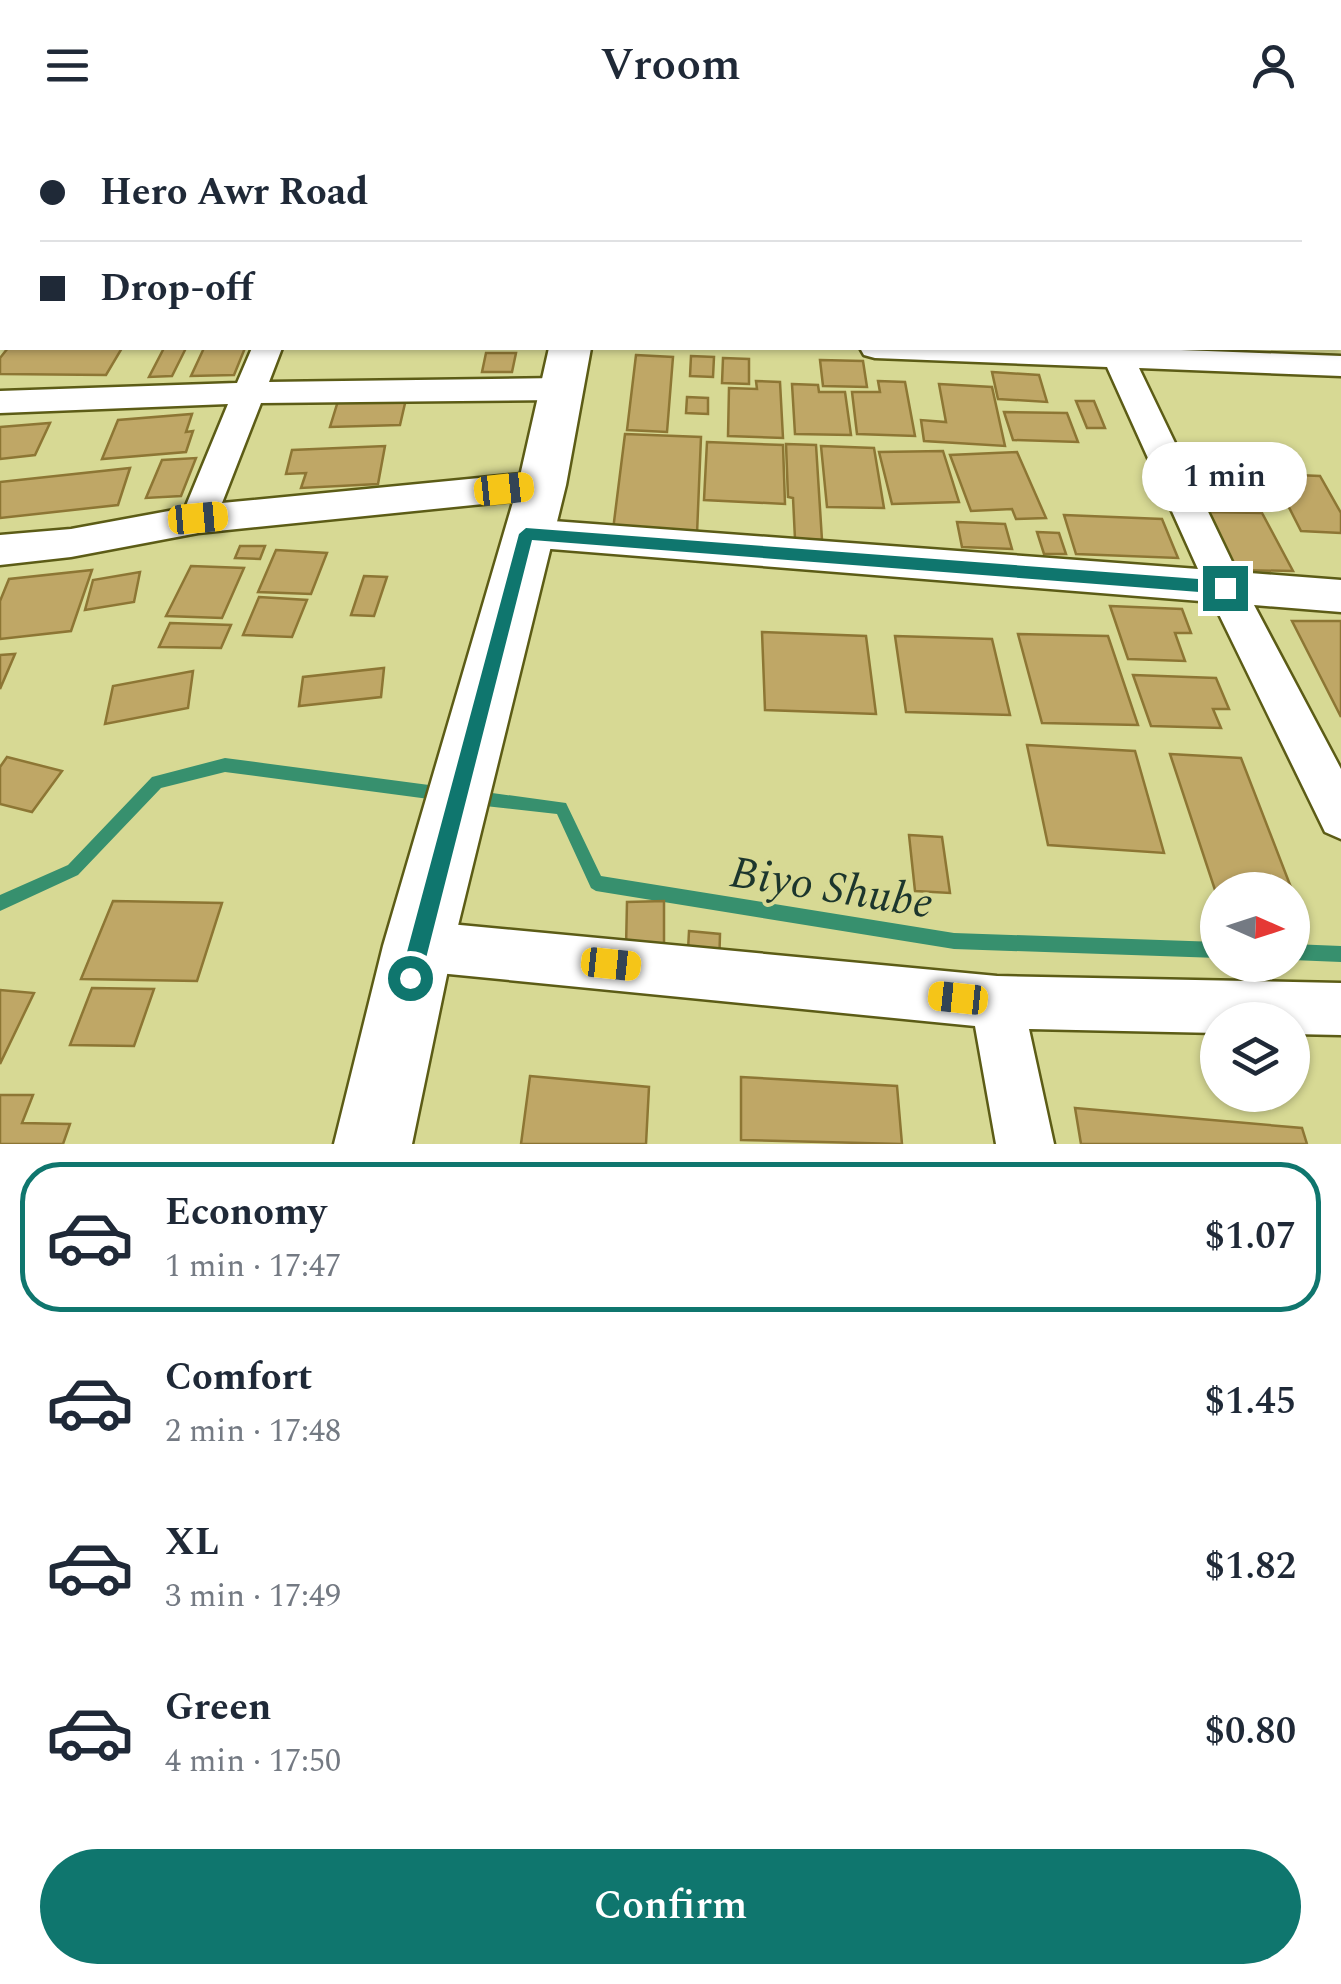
<!DOCTYPE html>
<meta charset="utf-8">
<style>
body{margin:0;font-family:Spectral,serif;background:#f2f2f3;color:#1f2937;height:100vh;display:flex;flex-direction:column;font-size:38px;white-space:nowrap}
*{box-sizing:border-box;margin:0}
p{font-size:32px;color:#747a83}
.icon{flex:none;width:55px;height:55px;fill:none;stroke:currentColor;stroke-width:2;stroke-linecap:round;stroke-linejoin:round}
.map{position:relative;height:1014px;overflow:hidden}
.details{display:flex;flex-direction:column;background:#fff;flex:1}
.details>*{flex:none}
.hud{position:absolute;left:0px;top:0px;width:1342px;height:220px;box-shadow:0 2px 8px #0004;display:grid;align-content:center;height:220px;padding:0 40px;background:#fff}
.needle{width:65px;rotate:93deg}
.fabs{position:absolute;left:1200px;top:742px;display:grid;gap:20px}
.fabs a{display:grid;place-items:center;width:110px;height:110px;border-radius:50%;background:#fff;box-shadow:0 2px 8px #0004;font-size:50px}
.end{position:absolute;width:45px;height:45px;margin:-22px;border:12px solid #0f766e;background:#fff;box-shadow:0 0 0 5px #fff}
.from{border-radius:50%}
.bubble{position:absolute;height:70px;border-radius:35px;background:#fff;box-shadow:0 2px 8px #0004;font-size:32px;font-weight:600;line-height:70px;text-align:center}
.car{position:absolute;width:30px;height:60px;margin:-30px -15px;border-radius:12px;box-shadow:0 0 8px 2px #0007;background:linear-gradient(#f5c518 24%,#345 0 40%,#f5c518 0 76%,#345 0 86%,#f5c518 0)}
.hud b{display:flex;align-items:center;gap:35px;height:95px;font-size:38px}
.hud b+b{border-top:2px solid #e0e1e3}
.hud i{width:25px;height:25px;background:#1f2937}
ul{padding:18px 0 0;list-style:none}
li{display:flex;align-items:center;gap:30px;height:150px;margin:0 20px 15px;padding:0 20px;border:5px solid transparent;border-radius:40px}
li div{flex:1}
li b{display:block;font-size:38px}
li em{font-style:normal;font-weight:600}
li.selected{border-color:#0f766e}
li>.icon{width:90px;height:90px;stroke-width:1.5}
.primary-button{display:flex;gap:20px;margin-top:auto;padding:20px 40px}
.primary-button a{flex:1;height:115px;border-radius:60px;background:#0f766e;color:#fff;font-size:40px;font-weight:600;line-height:115px;text-align:center}
header{display:flex;justify-content:space-between;align-items:center;height:130px;padding:0 40px;background:#fff;font-size:45px;font-weight:600}
.map>svg:first-child{display:block}
</style>
<header><svg class="icon" aria-label="menu" viewBox="0 0 24 24"><path d="M4 6h16M4 12h16M4 18h16"/></svg>Vroom<svg class="icon" aria-label="person" viewBox="0 0 24 24"><circle cx="12" cy="8" r="4"/><path d="M4 21q1-7 8-7t8 7"/></svg></header>
<div class="map">
<svg width="1341" height="1014" viewBox="0 0 1341 1014">
<rect width="100%" height="100%" fill="#d7d994"/>
<g fill="none" stroke-linecap="round" stroke-linejoin="round">
<!-- stream -->
<g fill="#37906e" fill-rule="evenodd">
<path d="M 225,628 L 429,655 L 434,657 L 436,662 L 434,667 L 429,669 L 225,642 L 161,658 L 78,745 L 0,781 L 0,765 L 68,735 L 152,647 Z"/>
<path d="M 485,662 L 566,673 L 601,746 L 954,803 L 1218,812 L 1218,828 L 954,819 L 596,761 L 591,758 L 557,684 L 485,676 L 480,674 L 478,669 L 480,664 Z"/>
<path d="M 1292,814 L 1341,816 L 1341,832 L 1292,830 Z"/>
</g>
</g>
<!-- building -->
<g fill="#bfa766" stroke="#8d7634" stroke-width="2.5">
<path d="M 470,0 L 561,0 L 470,2 Z"/>
<path d="M 8,218 L 122,218 L 106,245 L 0,244 L 0,228 Z"/>
<path d="M 164,218 L 186,218 L 172,246 L 149,247 Z"/>
<path d="M 204,218 L 245,218 L 234,245 L 191,246 Z"/>
<path d="M 486,223 L 516,223 L 512,242 L 482,242 Z"/>
<path d="M 636,225 L 673,227 L 667,302 L 627,300 Z"/>
<path d="M 691,226 L 714,227 L 713,247 L 690,246 Z"/>
<path d="M 723,228 L 749,229 L 749,254 L 722,253 Z"/>
<path d="M 820,230 L 863,231 L 867,257 L 823,256 Z"/>
<path d="M 992,242 L 1039,245 L 1047,272 L 998,269 Z"/>
<path d="M 756,251 L 780,252 L 783,308 L 728,306 L 729,258 L 757,259 Z"/>
<path d="M 878,251 L 905,252 L 915,306 L 857,304 L 852,262 L 880,262 Z"/>
<path d="M 792,254 L 818,255 L 819,262 L 845,262 L 851,305 L 795,304 Z"/>
<path d="M 939,254 L 992,257 L 1005,316 L 924,311 L 921,290 L 946,292 Z"/>
<path d="M 687,267 L 708,268 L 708,284 L 686,283 Z"/>
<path d="M 406,269 L 400,295 L 330,297 L 338,271 Z"/>
<path d="M 1076,271 L 1094,271 L 1105,298 L 1087,298 Z"/>
<path d="M 1004,282 L 1067,283 L 1078,312 L 1013,310 Z"/>
<path d="M 192,284 L 186,302 L 193,301 L 186,322 L 102,329 L 118,290 Z"/>
<path d="M 50,293 L 35,325 L 0,329 L 0,297 Z"/>
<path d="M 625,304 L 701,307 L 697,404 L 613,400 Z"/>
<path d="M 707,312 L 783,315 L 785,374 L 704,370 Z"/>
<path d="M 786,314 L 816,315 L 822,410 L 795,409 L 793,368 L 788,367 Z"/>
<path d="M 385,316 L 378,354 L 301,358 L 306,343 L 286,344 L 292,320 Z"/>
<path d="M 821,316 L 874,318 L 884,378 L 827,377 Z"/>
<path d="M 943,321 L 959,372 L 892,374 L 879,322 Z"/>
<path d="M 1017,322 L 1046,388 L 1016,389 L 1012,379 L 971,381 L 950,325 Z"/>
<path d="M 196,328 L 181,366 L 146,368 L 162,330 Z"/>
<path d="M 130,338 L 118,375 L 0,388 L 0,352 Z"/>
<path d="M 1222,340 L 1253,341 L 1271,376 L 1239,375 Z"/>
<path d="M 1272,344 L 1320,346 L 1341,383 L 1341,403 L 1301,401 Z"/>
<path d="M 1207,382 L 1262,383 L 1293,441 L 1236,440 Z"/>
<path d="M 1064,385 L 1162,389 L 1178,428 L 1076,424 Z"/>
<path d="M 957,392 L 1005,394 L 1012,419 L 962,417 Z"/>
<path d="M 1037,402 L 1059,403 L 1066,424 L 1044,424 Z"/>
<path d="M 240,416 L 265,416 L 260,429 L 235,428 Z"/>
<path d="M 276,420 L 327,423 L 311,464 L 258,462 Z"/>
<path d="M 191,436 L 244,438 L 222,488 L 166,486 Z"/>
<path d="M 92,440 L 71,501 L 0,509 L 0,471 L 9,449 Z"/>
<path d="M 140,442 L 134,472 L 85,480 L 93,450 Z"/>
<path d="M 364,446 L 387,447 L 374,486 L 351,485 Z"/>
<path d="M 259,467 L 307,470 L 292,507 L 243,505 Z"/>
<path d="M 1110,476 L 1182,479 L 1191,503 L 1175,503 L 1185,531 L 1128,529 Z"/>
<path d="M 1292,491 L 1341,491 L 1341,587 Z"/>
<path d="M 170,493 L 231,495 L 221,518 L 159,517 Z"/>
<path d="M 762,502 L 866,506 L 876,584 L 765,580 Z"/>
<path d="M 1018,504 L 1108,506 L 1138,595 L 1042,593 Z"/>
<path d="M 895,506 L 992,509 L 1010,585 L 906,582 Z"/>
<path d="M 15,524 L 0,559 L 0,525 Z"/>
<path d="M 384,538 L 381,567 L 299,576 L 303,547 Z"/>
<path d="M 193,541 L 188,578 L 105,594 L 113,556 Z"/>
<path d="M 1133,545 L 1216,548 L 1229,579 L 1213,579 L 1221,598 L 1151,596 Z"/>
<path d="M 1027,615 L 1135,621 L 1164,723 L 1048,715 Z"/>
<path d="M 1170,624 L 1241,628 L 1292,760 L 1218,760 L 1218,769 Z"/>
<path d="M 7,627 L 62,641 L 32,682 L 0,674 L 0,637 Z"/>
<path d="M 909,705 L 942,707 L 950,763 L 915,761 Z"/>
<path d="M 113,771 L 222,773 L 197,851 L 81,849 Z"/>
<path d="M 664,771 L 664,817 L 626,818 L 627,772 Z"/>
<path d="M 689,801 L 720,804 L 719,840 L 687,839 Z"/>
<path d="M 92,858 L 154,859 L 134,916 L 70,915 Z"/>
<path d="M 0,860 L 34,863 L 0,934 Z"/>
<path d="M 530,946 L 649,957 L 646,1014 L 521,1014 Z"/>
<path d="M 741,947 L 897,956 L 902,1014 L 741,1010 Z"/>
<path d="M 33,965 L 22,993 L 70,994 L 63,1014 L 0,1014 L 0,965 Z"/>
<path d="M 1075,978 L 1302,998 L 1307,1014 L 1081,1014 Z"/>
</g>
<g fill="none" stroke-linecap="round" stroke-linejoin="round">
<defs>
<g id="minor">
<path d="M 998,0 L 1020,0 L 1021,2 L 999,2 Z"/>
<path d="M 1165,0 L 1187,0 L 1188,2 L 1166,2 Z"/>
<path d="M 0,71 L 2,72 L 2,87 L 0,87 Z"/>
<rect x="1340" y="90" width="1" height="16"/>
<path d="M 252,218 L 282,218 L 269,252 L 559,248 L 570,252 L 575,259 L 570,266 L 559,270 L 261,273 L 222,373 L 542,342 L 554,346 L 559,355 L 554,364 L 542,368 L 198,403 L 71,427 L 0,435 L 0,405 L 71,399 L 185,378 L 228,274 L 0,283 L 0,261 L 237,253 Z"/>
<path d="M 860,218 L 1129,218 L 1341,226 L 1341,246 L 1139,238 L 1237,442 L 1341,450 L 1341,482 L 1254,475 L 1341,639 L 1341,709 L 1325,702 L 1213,472 L 526,417 L 513,413 L 508,403 L 513,393 L 526,389 L 1198,439 L 1107,237 L 875,228 L 864,225 Z"/>
<path d="M 418,791 L 997,846 L 1341,853 L 1341,905 L 1292,904 L 1292,890 L 1218,890 L 1218,903 L 1029,899 L 1054,1014 L 996,1014 L 975,896 L 418,841 L 400,834 L 393,816 L 400,798 Z"/>
</g>
<path id="secondary" d="M 549,218 L 591,218 L 566,355 L 453,816 L 412,1014 L 334,1014 L 383,816 L 518,355 Z"/>
</defs>
<!-- minor casing -->
<use href="#minor" stroke="#5c5c16" stroke-width="5"/>
<!-- secondary casing -->
<use href="#secondary" stroke="#5c5c16" stroke-width="5"/>
<!-- minor -->
<use href="#minor" fill="#fff" fill-rule="evenodd"/>
<!-- secondary -->
<use href="#secondary" fill="#fff" fill-rule="evenodd"/>
</g>
<!-- route -->
<path fill="#0f766e" d="M 526,398 L 1225,451 L 1233,458 L 1225,464 L 532,410 L 421,848 L 418,856 L 410,859 L 403,856 L 400,848 L 519,404 Z"/>
<g text-anchor="middle" stroke-width="8" stroke-linejoin="round" paint-order="stroke">
<!-- near-water labels -->
<g font-size="45" font-style="italic" fill="#1c362d" stroke="#d7d994">
<text transform="translate(832 756) rotate(9)" y="16">Biyo Shube</text>
</g>
</g>
</svg>
<div class="fabs">
<a><svg class="needle" viewBox="-14 -14 28 28"><path d="M0-13l5 13h-10z" fill="#e53935"/><path d="M0 13l5-13h-10z" fill="#747a83"/></svg></a>
<a><svg class="icon" aria-label="layers" viewBox="0 0 24 24"><path d="M12 4l9 5-9 5-9-5zM3 14l9 5 9-5"/></svg></a>
</div>
<i class="end from" style="left:410px;top:848px"></i>
<i class="end" style="left:1225px;top:458px"></i>
<div class="bubble" style="left:1142px;top:312px;width:165px">1 min</div>
<i class="car" style="left:504px;top:359px;rotate:84deg"></i>
<i class="car" style="left:198px;top:388px;rotate:85deg"></i>
<i class="car" style="left:611px;top:834px;rotate:96deg"></i>
<i class="car" style="left:958px;top:868px;rotate:276deg"></i>
<div class="hud">
<b><i class="from"></i>Hero Awr Road</b>
<b><i></i>Drop-off</b>
</div>
</div>
<section class="details">
<ul>
<li class="selected"><svg class="icon" aria-label="car" viewBox="0 0 24 24"><path d="M5 17H2v-5l4-1 3-4h7l3 4 3 1v5h-3M9 17h6M6 11h13"/><circle cx="7" cy="17" r="2"/><circle cx="17" cy="17" r="2"/></svg><div><b>Economy</b><p>1 min · 17:47</p></div><em>$1.07</em></li>
<li><svg class="icon" aria-label="car" viewBox="0 0 24 24"><path d="M5 17H2v-5l4-1 3-4h7l3 4 3 1v5h-3M9 17h6M6 11h13"/><circle cx="7" cy="17" r="2"/><circle cx="17" cy="17" r="2"/></svg><div><b>Comfort</b><p>2 min · 17:48</p></div><em>$1.45</em></li>
<li><svg class="icon" aria-label="car" viewBox="0 0 24 24"><path d="M5 17H2v-5l4-1 3-4h7l3 4 3 1v5h-3M9 17h6M6 11h13"/><circle cx="7" cy="17" r="2"/><circle cx="17" cy="17" r="2"/></svg><div><b>XL</b><p>3 min · 17:49</p></div><em>$1.82</em></li>
<li><svg class="icon" aria-label="car" viewBox="0 0 24 24"><path d="M5 17H2v-5l4-1 3-4h7l3 4 3 1v5h-3M9 17h6M6 11h13"/><circle cx="7" cy="17" r="2"/><circle cx="17" cy="17" r="2"/></svg><div><b>Green</b><p>4 min · 17:50</p></div><em>$0.80</em></li>
</ul>
<div class="primary-button"><a>Confirm</a></div>
</section>
